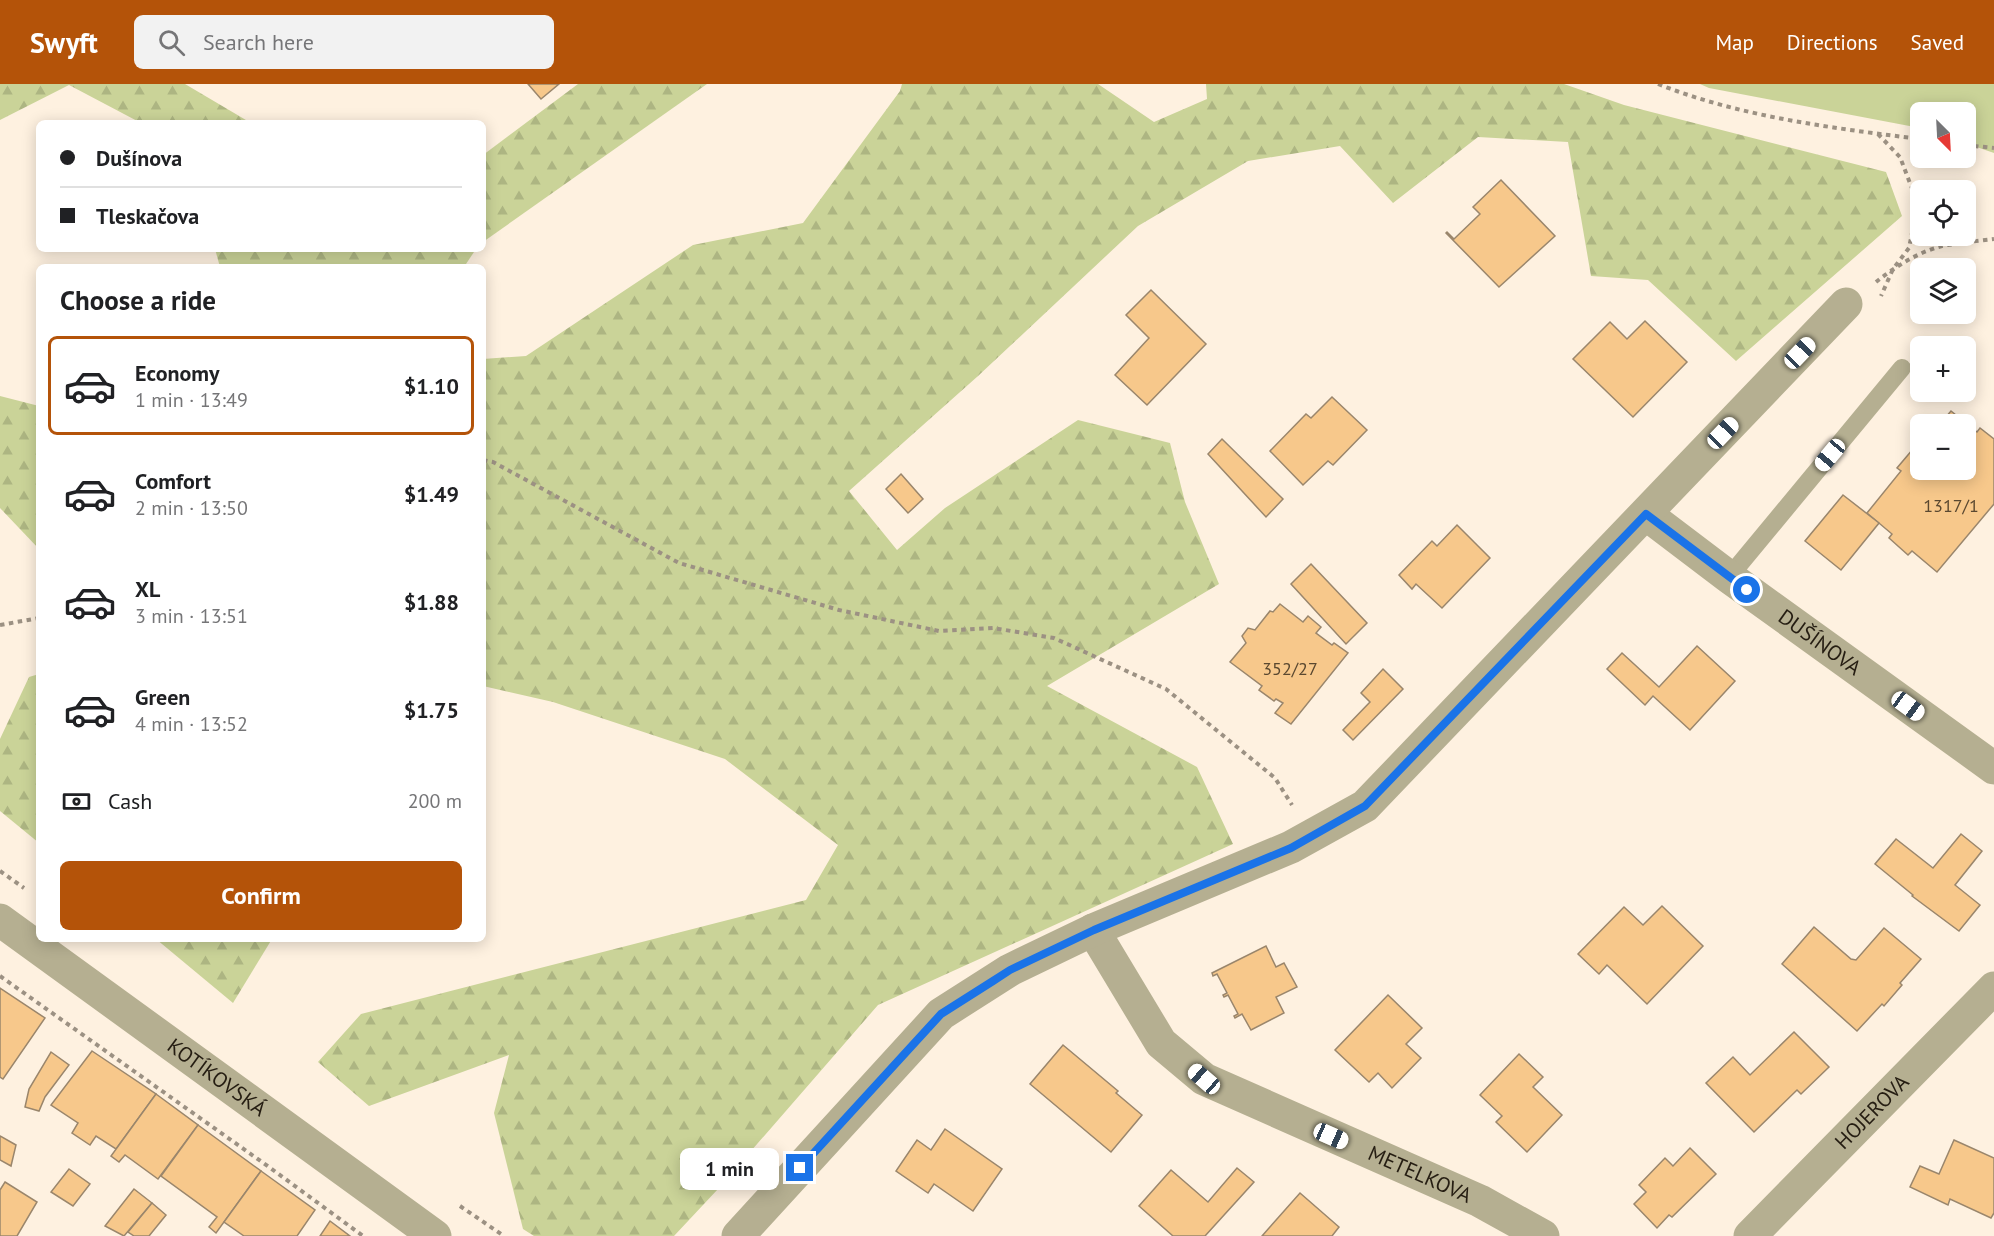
<!DOCTYPE html>
<meta charset="utf-8">
<style>
body{margin:0;font-family:"PT Sans",sans-serif;background:#f2f2f2;color:#202124;height:100vh;display:flex;flex-direction:column;font-size:22px;white-space:nowrap}
*{box-sizing:border-box;margin:0}
p{font-size:20px;color:#757577}
.icon{flex:none;width:33px;height:33px;fill:none;stroke:currentColor;stroke-width:2;stroke-linecap:round;stroke-linejoin:round}
.map{position:relative;flex:1;overflow:hidden}
.details{position:absolute;left:36px;top:180px;width:450px;height:678px;display:flex;flex-direction:column;background:#fff;border-radius:9px;box-shadow:0 3px 15px #0003}
.details>*{flex:none}
.top-card{position:absolute;left:36px;top:36px;width:450px;height:132px;border-radius:9px;box-shadow:0 3px 15px #0003;display:grid;align-content:center;height:132px;padding:0 24px;background:#fff}
.needle{width:39px;rotate:156deg}
.fabs{position:absolute;left:1910px;top:18px;display:grid;gap:12px}
.fabs a{display:grid;place-items:center;width:66px;height:66px;border-radius:9px;background:#fff;box-shadow:0 3px 15px #0003;font-size:30px}
.end{position:absolute;width:27px;height:27px;margin:-14px;border:8px solid #1a73e8;background:#fff;box-shadow:0 0 0 3px #fff}
.from{border-radius:50%}
.bubble{position:absolute;height:42px;border-radius:9px;background:#fff;box-shadow:0 3px 15px #0003;font-size:20px;font-weight:700;line-height:42px;text-align:center}
.car{position:absolute;width:18px;height:36px;margin:-18px -9px;border-radius:8px;box-shadow:0 0 4px 2px #0007;background:linear-gradient(#fff 24%,#345 0 40%,#fff 0 76%,#345 0 86%,#fff 0)}
.top-card b{display:flex;align-items:center;gap:21px;height:57px;font-size:22px}
.top-card b+b{border-top:2px solid #e0e0e0}
.top-card i{width:15px;height:15px;background:#202124}
ul{padding:0;list-style:none}
li{display:flex;align-items:center;gap:18px;height:99px;margin:0 12px 9px;padding:0 12px;border:3px solid transparent;border-radius:9px}
li div{flex:1}
li b{display:block;font-size:22px}
li em{font-style:normal;font-weight:700}
li.current{border-color:#b45309}
li>.icon{width:54px;height:54px;stroke-width:1.5}
h2{padding:0 24px;font-size:27px;line-height:72px}
.pay{display:flex;align-items:center;gap:15px;height:66px;padding:0 24px;font-size:22px}
.pay p{margin-inline-start:auto}
.cta{display:flex;gap:12px;margin-top:auto;padding:12px 24px}
.cta a{flex:1;height:69px;border-radius:9px;background:#b45309;color:#fff;font-size:24px;font-weight:700;line-height:69px;text-align:center}
header{display:flex;align-items:center;gap:36px;box-sizing:border-box;height:84px;padding:0 30px;background:#b45309;color:#fff}
header strong{font-size:28px}
nav{display:flex;gap:33px;margin-inline-start:auto;font-size:21px}
.search{width:420px;height:54px;background:#f2f2f2;display:flex;align-items:center;gap:15px;box-sizing:border-box;padding:0 21px;border-radius:9px;color:#757577;font-size:22px}
.map>svg:first-child{display:block}
</style>
<header>
<strong>Swyft</strong>
<div class="search"><svg class="icon" aria-label="search" viewBox="0 0 24 24"><circle cx="10" cy="10" r="6"/><path d="M15 15l6 6"/></svg>Search here</div>
<nav><a>Map</a><a>Directions</a><a>Saved</a></nav>
</header>
<div class="map">
<svg width="1994" height="1152" viewBox="0 0 1994 1152">
<defs>
<pattern id="forest-firs" width="22" height="20" patternUnits="userSpaceOnUse" patternTransform="scale(1.5)"><rect width="22" height="20" fill="#cad398"/><path d="M5 1l3.5 6h-7zM16 11l3.5 6h-7z" fill="#adb582"/></pattern>
</defs>
<rect width="100%" height="100%" fill="#fef1e0"/>
<!-- green -->
<path fill="#cad398" d="M 1700,0 L 1994,0 L 1994,69 L 1965,59 L 1965,28 L 1920,28 L 1920,44 L 1709,4 Z"/>
<!-- forest -->
<g fill="url(#forest-firs)">
<path d="M 0,0 L 185,0 L 251,39 L 141,39 L 69,1 L 0,36 Z"/>
<path d="M 578,0 L 707,0 L 483,158 L 483,71 Z"/>
<path d="M 902,0 L 1098,0 L 1154,38 L 1207,15 L 1206,0 L 1564,0 L 1624,21 L 1886,88 L 1902,132 L 1736,277 L 1648,196 L 1591,192 L 1568,58 L 1478,53 L 1393,119 L 1340,62 L 1248,77 L 1138,142 L 978,292 L 849,407 L 897,466 L 945,424 L 1078,336 L 1170,359 L 1185,418 L 1219,500 L 1047,602 L 1197,683 L 1233,760 L 878,921 L 718,1105 L 674,1152 L 534,1152 L 523,1145 L 494,1029 L 509,971 L 369,1022 L 318,978 L 361,930 L 806,816 L 838,761 L 725,675 L 553,618 L 483,602 L 483,275 L 526,272 L 693,161 L 803,139 L 900,7 Z"/>
<path d="M 215,165 L 476,165 L 464,183 L 220,183 Z"/>
<path d="M 0,312 L 39,322 L 39,465 L 0,424 Z"/>
<path d="M 39,590 L 39,759 L 0,727 L 0,655 L 29,593 Z"/>
<path d="M 156,855 L 272,855 L 233,919 Z"/>
</g>
<!-- building -->
<g fill="#f7c88b" stroke="#9a866c" stroke-width="1.5">
<path d="M 528,0 L 559,0 L 541,15 Z"/>
<path d="M 1501,96 L 1555,152 L 1499,203 L 1446,149 L 1447,148 L 1454,155 L 1480,130 L 1473,123 Z"/>
<path d="M 1151,206 L 1206,260 L 1147,321 L 1115,291 L 1149,254 L 1126,231 Z"/>
<path d="M 1645,237 L 1687,278 L 1633,333 L 1573,275 L 1610,238 L 1627,255 Z"/>
<path d="M 1332,313 L 1367,346 L 1333,381 L 1328,377 L 1303,401 L 1270,367 L 1306,330 L 1311,334 Z"/>
<path d="M 1951,327 L 1977,348 L 1980,344 L 1994,355 L 1994,420 L 1937,488 L 1912,467 L 1908,471 L 1889,454 L 1892,450 L 1867,429 L 1901,387 L 1897,384 L 1913,365 L 1917,368 L 1920,364 L 1920,386 L 1965,386 L 1965,340 L 1940,340 Z"/>
<path d="M 1222,355 L 1283,415 L 1266,433 L 1208,370 Z"/>
<path d="M 901,390 L 923,415 L 908,429 L 886,405 Z"/>
<path d="M 1843,411 L 1879,439 L 1841,486 L 1805,457 Z"/>
<path d="M 1457,441 L 1490,474 L 1442,524 L 1416,500 L 1412,505 L 1399,491 L 1432,457 L 1437,462 Z"/>
<path d="M 1311,480 L 1367,539 L 1346,560 L 1291,500 Z"/>
<path d="M 1280,520 L 1303,538 L 1308,532 L 1321,543 L 1316,549 L 1332,561 L 1334,559 L 1348,569 L 1291,640 L 1275,629 L 1283,619 L 1276,615 L 1274,617 L 1259,606 L 1262,602 L 1230,578 L 1246,559 L 1242,552 L 1248,544 L 1255,546 L 1270,527 L 1273,528 Z"/>
<path d="M 1697,562 L 1735,597 L 1690,646 L 1653,612 L 1645,621 L 1607,585 L 1622,569 L 1659,603 Z"/>
<path d="M 1383,585 L 1403,605 L 1353,656 L 1343,646 L 1370,618 L 1361,609 Z"/>
<path d="M 1961,750 L 1982,767 L 1955,801 L 1980,821 L 1959,847 L 1912,812 L 1913,811 L 1875,780 L 1896,755 L 1933,784 Z"/>
<path d="M 1662,822 L 1703,862 L 1647,920 L 1607,881 L 1599,890 L 1578,870 L 1624,823 L 1643,841 Z"/>
<path d="M 1814,843 L 1851,875 L 1856,876 L 1884,844 L 1921,875 L 1900,899 L 1902,901 L 1884,922 L 1882,920 L 1857,947 L 1782,880 Z"/>
<path d="M 1266,862 L 1276,883 L 1284,879 L 1297,903 L 1276,913 L 1284,929 L 1251,946 L 1242,930 L 1235,934 L 1234,932 L 1238,930 L 1228,911 L 1224,913 L 1223,911 L 1227,909 L 1217,890 L 1213,892 L 1212,889 Z"/>
<path d="M 0,904 L 45,934 L 3,995 L 0,993 Z"/>
<path d="M 1388,911 L 1422,944 L 1406,960 L 1421,974 L 1392,1004 L 1378,989 L 1369,998 L 1335,966 Z"/>
<path d="M 1794,948 L 1829,983 L 1801,1010 L 1797,1006 L 1754,1048 L 1706,999 L 1733,973 L 1750,991 Z"/>
<path d="M 1063,961 L 1118,1007 L 1116,1009 L 1142,1031 L 1111,1068 L 1030,1000 Z"/>
<path d="M 92,967 L 156,1010 L 116,1065 L 96,1052 L 90,1061 L 72,1049 L 78,1039 L 51,1021 Z"/>
<path d="M 51,968 L 69,981 L 45,1013 L 39,1027 L 25,1023 L 29,1005 Z"/>
<path d="M 1519,970 L 1543,993 L 1533,1003 L 1562,1031 L 1527,1068 L 1496,1038 L 1502,1032 L 1480,1011 Z"/>
<path d="M 156,1010 L 198,1041 L 158,1095 L 125,1071 L 119,1078 L 111,1072 Z"/>
<path d="M 198,1041 L 261,1087 L 216,1149 L 209,1143 L 217,1133 L 161,1092 Z"/>
<path d="M 945,1045 L 1002,1085 L 973,1127 L 934,1100 L 928,1109 L 896,1087 L 917,1056 L 931,1066 Z"/>
<path d="M 0,1052 L 16,1061 L 11,1082 L 0,1076 Z"/>
<path d="M 1954,1056 L 1994,1074 L 1994,1129 L 1991,1134 L 1950,1115 L 1948,1121 L 1910,1103 L 1920,1082 L 1939,1090 Z"/>
<path d="M 1690,1064 L 1716,1090 L 1672,1133 L 1669,1131 L 1657,1144 L 1634,1120 L 1646,1108 L 1639,1101 L 1665,1074 L 1673,1082 Z"/>
<path d="M 1237,1084 L 1254,1098 L 1205,1152 L 1173,1152 L 1139,1122 L 1171,1086 L 1208,1118 Z"/>
<path d="M 69,1085 L 90,1100 L 73,1122 L 51,1108 Z"/>
<path d="M 261,1087 L 315,1126 L 297,1152 L 244,1152 L 224,1138 Z"/>
<path d="M 5,1098 L 37,1118 L 17,1152 L 0,1152 L 0,1106 Z"/>
<path d="M 134,1105 L 152,1119 L 124,1152 L 105,1142 Z"/>
<path d="M 1300,1109 L 1339,1143 L 1332,1152 L 1262,1152 Z"/>
<path d="M 152,1119 L 166,1131 L 149,1152 L 134,1152 L 128,1148 Z"/>
<path d="M 330,1137 L 350,1152 L 320,1152 Z"/>
</g>
<g fill="none" stroke-linecap="round" stroke-linejoin="round">
<!-- path -->
<g stroke="#9c9183" stroke-width="4" stroke-dasharray="4.5 4.5" stroke-linecap="butt">
<path d="M 1658,0 C 1741,33 1832,44 1920,55"/>
<path d="M 1878,50 L 1900,73 L 1913,107 L 1915,134 L 1909,164 L 1893,185 L 1881,212"/>
<path d="M 1965,61 L 1994,64"/>
<path d="M 1876,198 C 1895,183 1918,168 1942,162 C 1959,159 1977,157 1994,155"/>
<path d="M 483,376 L 493,378 L 679,479 L 839,526 L 939,547 L 993,544 L 1054,554 L 1166,605 L 1275,694 L 1292,721"/>
<path d="M 0,541 L 39,534"/>
<path d="M 0,787 L 24,804"/>
<path d="M 0,892 L 269,1083 L 363,1152"/>
<path d="M 460,1122 L 504,1152"/>
</g>
<!-- service -->
<path stroke="#b5af91" stroke-width="18" d="M 1729,493 L 1902,284"/>
<!-- minor -->
<g stroke="#b5af91" stroke-width="33">
<path id="s1" d="M 1646,430 L 1729,493 L 1994,684"/>
<path id="s2" d="M 0,836 L 435,1152"/>
<path id="s3" d="M 1093,846 L 1161,959 L 1204,995 L 1480,1117 L 1543,1152"/>
<path d="M 738,1152 L 941,930 L 1010,886 L 1093,846 L 1291,763 L 1365,722 L 1846,220"/>
<path id="s4" d="M 1750,1152 L 1994,904"/>
</g>
</g>
<g fill="none" stroke-linecap="round" stroke-linejoin="round">
<!-- route -->
<path stroke="#1a73e8" stroke-width="8" d="M 800,1084 L 941,930 L 993,897 L 1010,886 L 1094,846 L 1291,764 L 1365,722 L 1646,430 L 1747,506"/>
</g>
<g text-anchor="middle" stroke-width="5" stroke-linejoin="round" paint-order="stroke">
<!-- number labels -->
<g font-size="18" fill="#5a4830">
<text x="1951" y="428">1317/1</text>
<text x="1290" y="591">352/27</text>
</g>
<!-- street labels -->
<g font-size="21" fill="#251d12" stroke="#fff">
<text dy="7" stroke="none"><textPath href="#s1" startOffset="216">DUŠÍNOVA</textPath></text>
<text dy="7" stroke="none"><textPath href="#s2" startOffset="268">KOTÍKOVSKÁ</textPath></text>
<text dy="7" stroke="none"><textPath href="#s4" startOffset="174">HOJEROVA</textPath></text>
<text dy="7" stroke="none"><textPath href="#s3" startOffset="424">METELKOVA</textPath></text>
</g>
</g>
</svg>
<div class="fabs">
<a><svg class="needle" viewBox="-14 -14 28 28"><path d="M0-13l5 13h-10z" fill="#e53935"/><path d="M0 13l5-13h-10z" fill="#757577"/></svg></a>
<a><svg class="icon" aria-label="locate" viewBox="0 0 24 24"><circle cx="12" cy="12" r="6"/><path d="M12 2v4M12 18v4M2 12h4M18 12h4"/></svg></a>
<a><svg class="icon" aria-label="layers" viewBox="0 0 24 24"><path d="M12 4l9 5-9 5-9-5zM3 14l9 5 9-5"/></svg></a>
<a>+</a>
<a>−</a>
</div>
<i class="end from" style="left:1747px;top:506px"></i>
<i class="end" style="left:800px;top:1084px"></i>
<div class="bubble" style="left:680px;top:1064px;width:99px">1 min</div>
<i class="car" style="left:1800px;top:269px;rotate:44deg"></i>
<i class="car" style="left:1723px;top:349px;rotate:44deg"></i>
<i class="car" style="left:1830px;top:371px;rotate:220deg"></i>
<i class="car" style="left:1908px;top:622px;rotate:126deg"></i>
<i class="car" style="left:1204px;top:995px;rotate:311deg"></i>
<i class="car" style="left:1331px;top:1052px;rotate:114deg"></i>
<div class="top-card">
<b><i class="from"></i>Dušínova</b>
<b><i></i>Tleskačova</b>
</div>
<section class="details">
<h2>Choose a ride</h2>
<ul>
<li class="current"><svg class="icon" aria-label="car" viewBox="0 0 24 24"><path d="M5 17H2v-5l4-1 3-4h7l3 4 3 1v5h-3M9 17h6M6 11h13"/><circle cx="7" cy="17" r="2"/><circle cx="17" cy="17" r="2"/></svg><div><b>Economy</b><p>1 min · 13:49</p></div><em>$1.10</em></li>
<li><svg class="icon" aria-label="car" viewBox="0 0 24 24"><path d="M5 17H2v-5l4-1 3-4h7l3 4 3 1v5h-3M9 17h6M6 11h13"/><circle cx="7" cy="17" r="2"/><circle cx="17" cy="17" r="2"/></svg><div><b>Comfort</b><p>2 min · 13:50</p></div><em>$1.49</em></li>
<li><svg class="icon" aria-label="car" viewBox="0 0 24 24"><path d="M5 17H2v-5l4-1 3-4h7l3 4 3 1v5h-3M9 17h6M6 11h13"/><circle cx="7" cy="17" r="2"/><circle cx="17" cy="17" r="2"/></svg><div><b>XL</b><p>3 min · 13:51</p></div><em>$1.88</em></li>
<li><svg class="icon" aria-label="car" viewBox="0 0 24 24"><path d="M5 17H2v-5l4-1 3-4h7l3 4 3 1v5h-3M9 17h6M6 11h13"/><circle cx="7" cy="17" r="2"/><circle cx="17" cy="17" r="2"/></svg><div><b>Green</b><p>4 min · 13:52</p></div><em>$1.75</em></li>
</ul>
<div class="pay"><svg class="icon" aria-label="cash" viewBox="0 0 24 24"><path d="M3 7h18v10H3z"/><circle cx="12" cy="12" r="2"/></svg>Cash<p>200 m</p></div>
<div class="cta"><a>Confirm</a></div>
</section>
</div>
